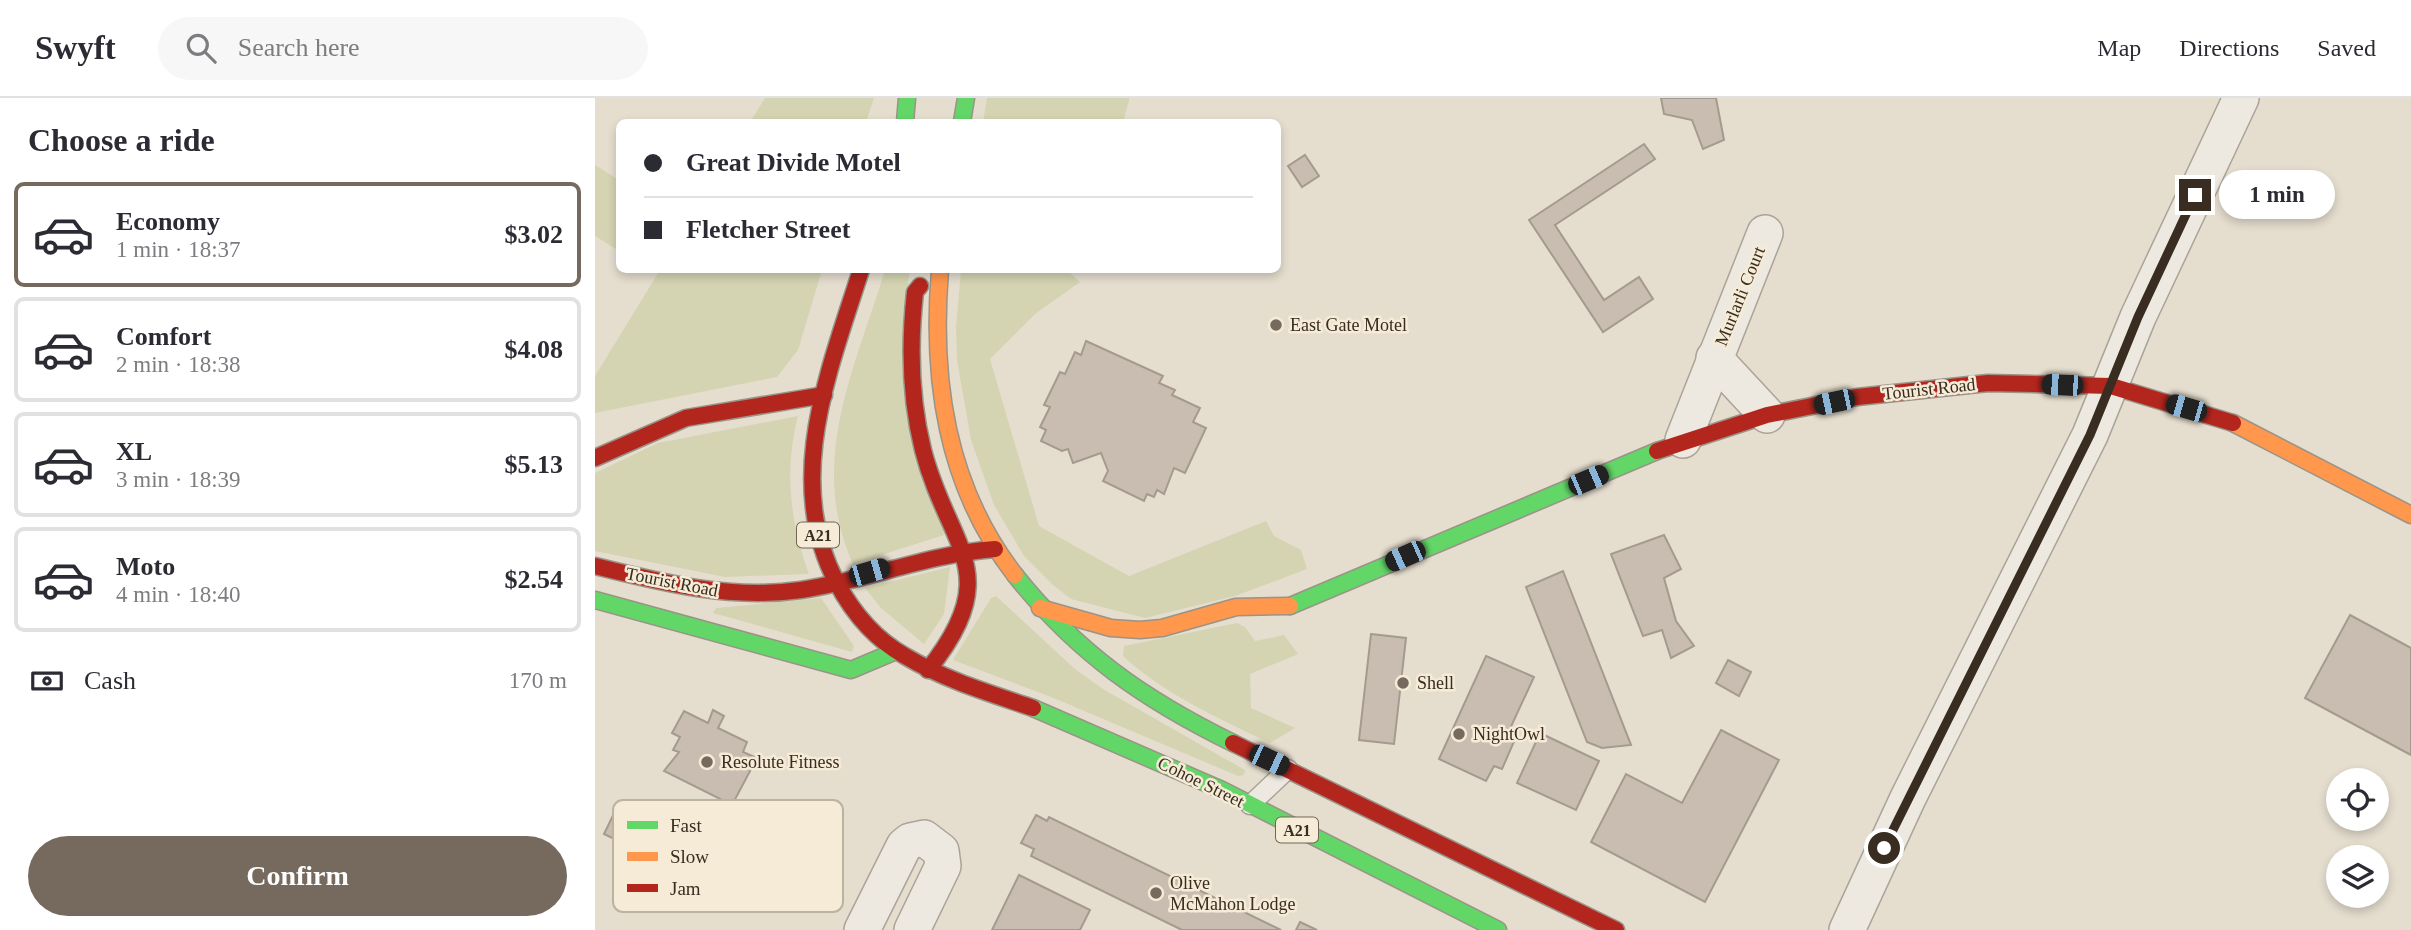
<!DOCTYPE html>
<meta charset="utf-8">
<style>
body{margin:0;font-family:"Times New Roman",serif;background:#f7f7f7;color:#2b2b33;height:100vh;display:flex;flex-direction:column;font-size:26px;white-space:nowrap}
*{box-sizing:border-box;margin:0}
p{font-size:23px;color:#7c7c81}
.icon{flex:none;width:38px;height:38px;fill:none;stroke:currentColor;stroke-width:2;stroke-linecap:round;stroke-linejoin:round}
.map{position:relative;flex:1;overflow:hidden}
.details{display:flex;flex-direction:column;background:#fff;width:595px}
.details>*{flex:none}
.hud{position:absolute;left:21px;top:21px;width:665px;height:154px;border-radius:10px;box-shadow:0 4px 10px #0003;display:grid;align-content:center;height:154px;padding:0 28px;background:#fff}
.fabs{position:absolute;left:1731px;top:670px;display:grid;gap:14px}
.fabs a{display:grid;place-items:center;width:63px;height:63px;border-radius:50%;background:#fff;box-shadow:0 4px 10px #0003;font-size:35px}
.end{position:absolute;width:32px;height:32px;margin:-16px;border:9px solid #392c20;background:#fff;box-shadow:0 0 0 4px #fff}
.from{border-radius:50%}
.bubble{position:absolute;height:49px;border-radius:24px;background:#fff;box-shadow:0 4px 10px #0003;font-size:23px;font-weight:700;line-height:49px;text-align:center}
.car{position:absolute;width:21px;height:42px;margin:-21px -10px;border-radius:9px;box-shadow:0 0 5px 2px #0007;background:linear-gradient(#222 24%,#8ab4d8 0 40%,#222 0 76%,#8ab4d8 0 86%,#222 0)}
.hud b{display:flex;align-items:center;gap:24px;height:66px;font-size:26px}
.hud b+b{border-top:2px solid #e1e1e2}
.hud i{width:18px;height:18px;background:#2b2b33}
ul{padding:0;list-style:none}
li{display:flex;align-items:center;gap:21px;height:105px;margin:0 14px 10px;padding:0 14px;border:4px solid #e1e1e2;border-radius:10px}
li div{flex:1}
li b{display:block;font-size:26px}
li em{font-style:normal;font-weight:700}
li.on{border-color:#756a5d}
li>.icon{width:63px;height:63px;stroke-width:1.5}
h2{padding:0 28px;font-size:32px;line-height:84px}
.pay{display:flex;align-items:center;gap:18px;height:77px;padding:0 28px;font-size:26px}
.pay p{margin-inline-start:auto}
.action{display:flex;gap:14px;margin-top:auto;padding:14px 28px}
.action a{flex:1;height:80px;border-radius:42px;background:#756a5d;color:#fff;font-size:28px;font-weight:700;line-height:80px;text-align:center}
header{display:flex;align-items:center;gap:42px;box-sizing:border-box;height:98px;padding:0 35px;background:#fff;border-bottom:2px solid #e1e1e2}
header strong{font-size:33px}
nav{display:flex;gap:38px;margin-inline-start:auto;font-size:24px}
.search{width:490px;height:63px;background:#f7f7f7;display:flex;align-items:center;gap:18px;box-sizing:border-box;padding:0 24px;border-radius:38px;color:#7c7c81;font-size:26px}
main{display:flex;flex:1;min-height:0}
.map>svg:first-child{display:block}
</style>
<header>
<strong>Swyft</strong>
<div class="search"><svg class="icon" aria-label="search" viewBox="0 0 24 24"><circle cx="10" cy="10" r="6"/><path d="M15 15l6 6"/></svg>Search here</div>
<nav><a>Map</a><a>Directions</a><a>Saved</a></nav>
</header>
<main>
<section class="details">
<h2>Choose a ride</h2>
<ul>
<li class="on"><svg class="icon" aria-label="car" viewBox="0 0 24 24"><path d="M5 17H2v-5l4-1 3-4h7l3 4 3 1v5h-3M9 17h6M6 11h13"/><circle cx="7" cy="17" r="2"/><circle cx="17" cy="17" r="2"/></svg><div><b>Economy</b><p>1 min · 18:37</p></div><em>$3.02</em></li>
<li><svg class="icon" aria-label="car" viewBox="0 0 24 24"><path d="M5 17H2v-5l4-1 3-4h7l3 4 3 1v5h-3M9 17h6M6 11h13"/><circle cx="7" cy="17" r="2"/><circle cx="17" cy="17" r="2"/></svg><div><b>Comfort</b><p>2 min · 18:38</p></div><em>$4.08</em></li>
<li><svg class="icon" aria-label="car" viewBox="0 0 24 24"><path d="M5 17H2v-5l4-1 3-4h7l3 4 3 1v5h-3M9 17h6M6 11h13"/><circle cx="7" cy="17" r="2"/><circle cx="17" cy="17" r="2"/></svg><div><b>XL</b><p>3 min · 18:39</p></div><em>$5.13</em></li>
<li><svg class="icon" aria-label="car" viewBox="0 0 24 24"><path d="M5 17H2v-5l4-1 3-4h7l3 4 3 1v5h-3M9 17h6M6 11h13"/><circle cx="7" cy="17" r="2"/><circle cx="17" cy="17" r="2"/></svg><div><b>Moto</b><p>4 min · 18:40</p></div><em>$2.54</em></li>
</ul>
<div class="pay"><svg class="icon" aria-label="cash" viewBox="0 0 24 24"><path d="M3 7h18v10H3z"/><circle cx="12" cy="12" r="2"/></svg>Cash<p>170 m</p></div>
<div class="action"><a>Confirm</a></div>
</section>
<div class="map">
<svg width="1816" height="832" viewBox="0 0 1816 832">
<rect width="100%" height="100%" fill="#e5decf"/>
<!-- green -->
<g fill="#d4d4b2">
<path d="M 170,0 L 279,0 L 271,24 L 155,24 Z"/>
<path d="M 392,0 L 534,0 L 534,3 L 528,24 L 388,24 Z"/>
<path d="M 0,67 L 24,82 L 24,153 L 0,138 Z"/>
<path d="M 65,172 L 227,172 L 203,252 L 182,279 L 0,315 L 0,278 Z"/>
<path d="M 290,172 L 315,172 L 308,218 L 349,437 L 258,466 C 212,364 260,271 290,172 Z"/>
<path d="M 366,172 L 472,172 L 485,184 L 440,216 L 395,261 L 444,428 L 534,478 L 671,423 L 679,438 L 706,452 L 712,471 L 640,498 L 550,520 L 476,501 L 458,487 L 429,458 L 399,407 L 376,342 L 362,262 L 361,229 Z"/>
<path d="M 203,318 C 189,372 195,424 214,476 L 130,479 L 0,453 L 0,375 L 63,345 Z"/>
<path d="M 355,469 L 349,516 L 329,546 L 286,510 L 270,490 Z"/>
<path d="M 401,498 L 480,571 L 508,591 L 650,672 L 649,677 L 643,678 L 461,601 L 358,562 L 396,500 Z"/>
<path d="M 226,500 L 259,548 L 257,554 L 118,515 L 121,510 Z"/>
<path d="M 642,525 L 650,529 L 660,543 L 689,537 L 703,556 L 655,576 L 656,610 L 700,630 L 675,645 C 625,621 569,596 528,558 L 529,548 Z"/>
</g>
<!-- building -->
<g fill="#c9bcb0" stroke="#a59a8e" stroke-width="2">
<path d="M 1066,0 L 1121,0 L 1129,42 L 1108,51 L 1097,22 L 1069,16 Z"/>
<path d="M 1049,46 L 1060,61 L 960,127 L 1009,202 L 1044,179 L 1058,201 L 1008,234 L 934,122 Z"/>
<path d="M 710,57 L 724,78 L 707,89 L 693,68 Z"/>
<path d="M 491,243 L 568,278 L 564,285 L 580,292 L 577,297 L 605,310 L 598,324 L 611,330 L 590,375 L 579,370 L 569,396 L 562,392 L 559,399 L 552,396 L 549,403 L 508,383 L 513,373 L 506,355 L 478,365 L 473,351 L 467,353 L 446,343 L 451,332 L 445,329 L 455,309 L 449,307 L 465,274 L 470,276 L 480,254 L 486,257 Z"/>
<path d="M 1069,437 L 1086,471 L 1069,480 L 1081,523 L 1099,548 L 1076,560 L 1067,532 L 1048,538 L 1016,456 Z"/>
<path d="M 968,473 L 1036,647 L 1007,650 L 992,644 L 931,489 Z"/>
<path d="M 1755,517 L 1816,550 L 1816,657 L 1710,600 Z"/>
<path d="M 776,536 L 811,540 L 799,646 L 764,642 Z"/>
<path d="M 891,558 L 939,579 L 913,635 L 921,639 L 907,671 L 899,668 L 891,683 L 844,661 Z"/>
<path d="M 1133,562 L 1156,574 L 1144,598 L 1121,585 Z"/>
<path d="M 118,612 L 129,618 L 123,630 L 152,644 L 148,654 L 162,660 L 137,707 L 69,673 L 84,654 L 78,652 L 85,639 L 77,635 L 89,613 L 113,625 Z"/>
<path d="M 1126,632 L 1184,662 L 1110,804 L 996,744 L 1031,676 L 1087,705 Z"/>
<path d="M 945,635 L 1004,663 L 981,712 L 922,685 Z"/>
<path d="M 21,711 L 57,729 L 46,754 L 9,736 Z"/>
<path d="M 441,717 L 452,723 L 454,719 L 686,832 L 587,832 L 436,758 L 439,751 L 426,745 Z"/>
<path d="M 424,777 L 495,812 L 485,832 L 397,832 Z"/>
<path d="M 705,824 L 722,832 L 701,832 Z"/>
</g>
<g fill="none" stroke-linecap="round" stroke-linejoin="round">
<defs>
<path id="lane" d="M 655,707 L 693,671"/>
<g id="street">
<path d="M 1119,260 L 1172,317"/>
<path d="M 1088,342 L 1170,135"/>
<path d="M 267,832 L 309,748 L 315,743 L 329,740 L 346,753 L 348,768 L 317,832"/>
<path d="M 1252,832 L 1313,700 L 1495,337 L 1543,219 L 1646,0"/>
</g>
<g id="fast">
<path d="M 310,24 L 312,0"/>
<path d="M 367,24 L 371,0"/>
<path d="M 420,477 C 482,555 550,602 638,645"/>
<path d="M 0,502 L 256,572 L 301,553"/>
<path d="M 695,508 L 1062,353"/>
<path d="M 438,610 L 627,692 L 903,832"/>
</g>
<g id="slow">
<path d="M 345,172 C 336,281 351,388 420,477"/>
<path d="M 1638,325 L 1816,417"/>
<path d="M 445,510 L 516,530 L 545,532 L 567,530 L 641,509 L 695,508"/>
</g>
<g id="jam">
<path d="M 266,172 C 234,273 188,384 242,485 C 258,515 280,541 310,558 C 350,582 394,595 438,610"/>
<path d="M 325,188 L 320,194 C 314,248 315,300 328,352 C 353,450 412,473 333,572"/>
<path d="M 1062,353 L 1172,317 L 1262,299 L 1393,285 L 1516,288 L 1638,325"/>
<path d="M 0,360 L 91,320 L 229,297"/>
<path d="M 0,468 C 68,485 136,502 206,492 C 272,482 333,456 400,451"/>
<path d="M 638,645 L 1021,832"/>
</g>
</defs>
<!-- lane casing -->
<use href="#lane" stroke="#aaa398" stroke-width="21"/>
<!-- street casing -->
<use href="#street" stroke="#aaa398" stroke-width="38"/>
<!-- fast casing -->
<use href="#fast" stroke="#9a9388" stroke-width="19"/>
<!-- slow casing -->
<use href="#slow" stroke="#9a9388" stroke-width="19"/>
<!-- jam casing -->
<use href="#jam" stroke="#9a9388" stroke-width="19"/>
<!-- lane -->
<use href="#lane" stroke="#ede9e1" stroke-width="18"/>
<!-- street -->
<use href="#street" stroke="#ede9e1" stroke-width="35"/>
<!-- fast -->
<use href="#fast" stroke="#63d668" stroke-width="16"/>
<!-- slow -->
<use href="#slow" stroke="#ff974d" stroke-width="16"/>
<!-- jam -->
<use href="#jam" stroke="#b3261e" stroke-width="16"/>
</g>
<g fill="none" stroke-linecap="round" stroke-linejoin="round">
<!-- route -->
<path stroke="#392c20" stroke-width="9" d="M 1289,750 L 1495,337 L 1543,219 L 1600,97"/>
</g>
<!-- markers -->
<g fill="#756a5d" stroke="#f5ebd6" stroke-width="2.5">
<circle cx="681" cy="227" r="7"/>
<circle cx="808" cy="585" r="7"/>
<circle cx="864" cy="636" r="7"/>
<circle cx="112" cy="664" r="7"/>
<circle cx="561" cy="795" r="7"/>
</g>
<g text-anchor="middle" stroke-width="5" stroke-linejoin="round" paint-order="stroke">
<!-- shield labels -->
<g fill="#f5ebd6" stroke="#716557" stroke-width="2">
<rect x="202" y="424.5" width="42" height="25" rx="5"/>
<rect x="681" y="719.5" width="42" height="25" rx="5"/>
</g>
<g font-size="16" font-weight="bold" fill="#392c20">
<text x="223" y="443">A21</text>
<text x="702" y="738">A21</text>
</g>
<!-- street labels -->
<g font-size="18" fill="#392c20" stroke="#f5ebd6">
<text transform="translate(1145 198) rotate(-68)" y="6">Murlarli Court</text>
<text transform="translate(1334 291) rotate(-6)" y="6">Tourist Road</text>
<text transform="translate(77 484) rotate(11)" y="6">Tourist Road</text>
<text transform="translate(606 684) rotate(26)" y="6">Cohoe Street</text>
</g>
<!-- poi labels -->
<g font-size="18" fill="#392c20" stroke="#f5ebd6" text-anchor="start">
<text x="695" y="233">East Gate Motel</text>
<text x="822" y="591">Shell</text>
<text x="878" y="642">NightOwl</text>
<text x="126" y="670">Resolute Fitness</text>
<text x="575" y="791">Olive<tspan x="575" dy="21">McMahon Lodge</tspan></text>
</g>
</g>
<!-- legend -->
<rect x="18" y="702" width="230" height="112" rx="10" fill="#f5ebd6" stroke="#bdb29f" stroke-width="2"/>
<rect x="32" y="723" width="31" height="8" fill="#63d668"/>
<rect x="32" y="754" width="31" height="9" fill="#ff974d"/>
<rect x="32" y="786" width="31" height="8" fill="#b3261e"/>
<g font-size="19" fill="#392c20">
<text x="75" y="734">Fast</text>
<text x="75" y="765">Slow</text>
<text x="75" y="797">Jam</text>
</g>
</svg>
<div class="fabs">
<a><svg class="icon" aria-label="locate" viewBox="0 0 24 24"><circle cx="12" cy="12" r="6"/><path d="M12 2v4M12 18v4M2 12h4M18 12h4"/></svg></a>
<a><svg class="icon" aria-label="layers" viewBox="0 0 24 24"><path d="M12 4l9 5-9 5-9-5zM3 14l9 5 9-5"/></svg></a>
</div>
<i class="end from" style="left:1289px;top:750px"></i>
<i class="end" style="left:1600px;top:97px"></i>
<div class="bubble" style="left:1624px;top:72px;width:116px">1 min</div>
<i class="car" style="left:1467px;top:287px;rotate:272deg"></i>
<i class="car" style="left:1239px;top:304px;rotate:258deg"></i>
<i class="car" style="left:1591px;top:310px;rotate:286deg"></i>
<i class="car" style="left:993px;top:382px;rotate:67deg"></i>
<i class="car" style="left:810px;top:458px;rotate:246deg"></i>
<i class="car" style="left:274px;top:474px;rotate:74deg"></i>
<i class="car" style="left:674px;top:662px;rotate:115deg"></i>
<div class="hud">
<b><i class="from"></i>Great Divide Motel</b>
<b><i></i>Fletcher Street</b>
</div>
</div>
</main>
